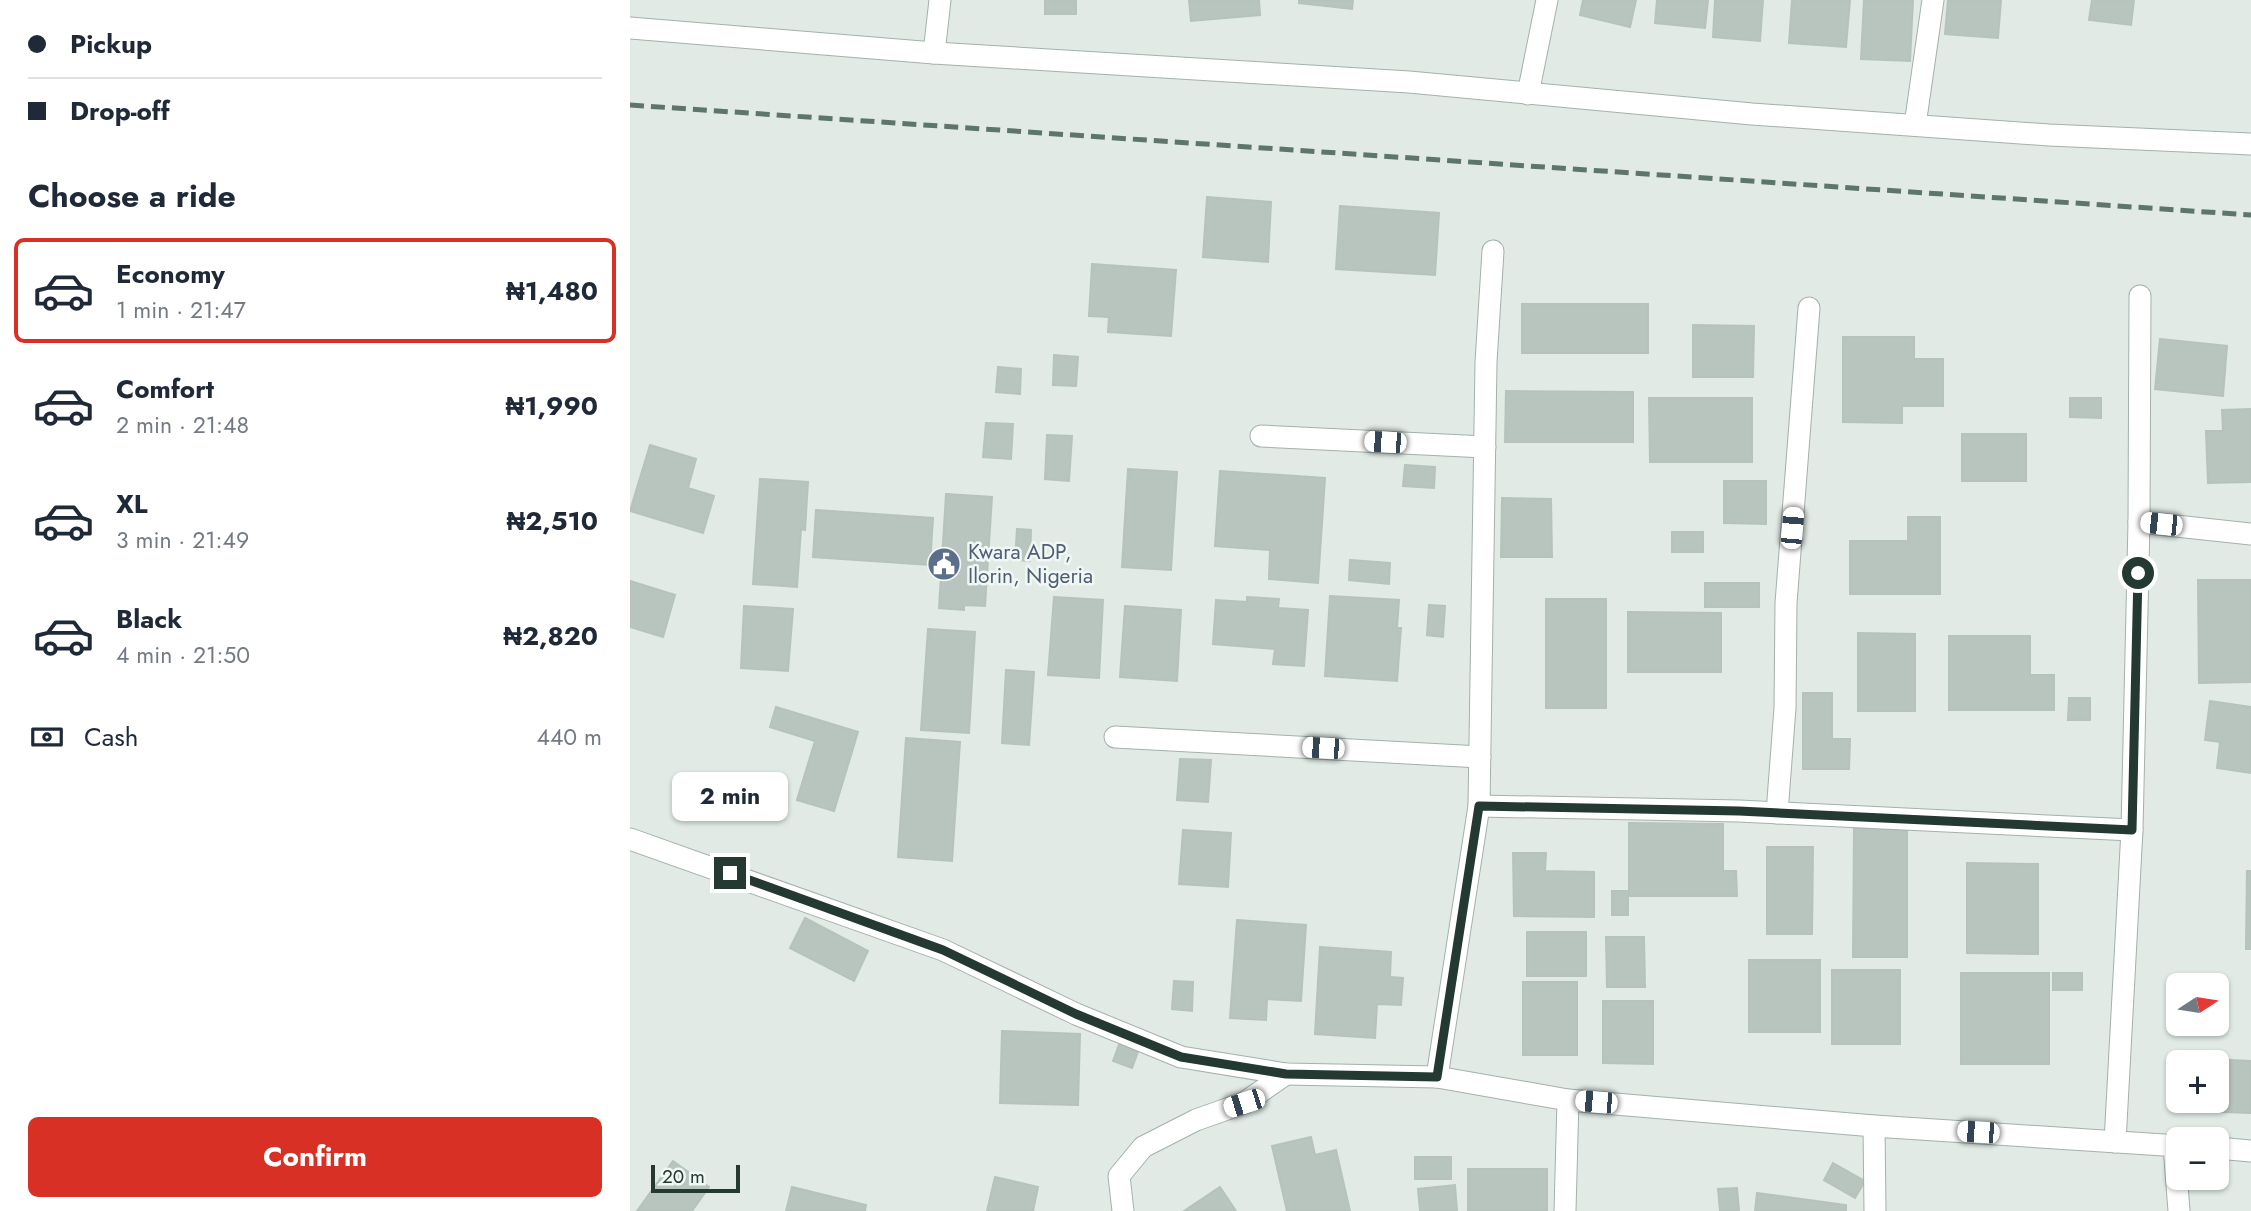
<!DOCTYPE html>
<meta charset="utf-8">
<style>
body{margin:0;font-family:Jost,sans-serif;background:#f6f6f7;color:#1f2937;height:100vh;display:flex;flex-direction:column;font-size:26px;white-space:nowrap}
*{box-sizing:border-box;margin:0}
p{font-size:23px;color:#747a83}
.icon{flex:none;width:38px;height:38px;fill:none;stroke:currentColor;stroke-width:2;stroke-linecap:round;stroke-linejoin:round}
.map{position:relative;flex:1;overflow:hidden}
.sheet{display:flex;flex-direction:column;background:#fff;width:630px}
.sheet>*{flex:none}
.banner{display:grid;align-content:center;height:154px;padding:0 28px;background:#fff}
.needle{width:46px;rotate:78deg}
.buttons{position:absolute;left:1536px;top:973px;display:grid;gap:14px}
.buttons a{display:grid;place-items:center;width:63px;height:63px;border-radius:10px;background:#fff;box-shadow:0 2px 5px #0004;font-size:35px}
.scale{position:absolute;left:21px;bottom:18px;width:89px;box-sizing:border-box;padding-left:7px;border:4px solid #233931;border-top:0;font-size:19px;line-height:24px;white-space:nowrap;color:#233931;-webkit-text-stroke:5px #f1f7f4;paint-order:stroke}
.end{position:absolute;width:32px;height:32px;margin:-16px;border:9px solid #233931;background:#fff;box-shadow:0 0 0 4px #fff}
.from{border-radius:50%}
.bubble{position:absolute;height:49px;border-radius:10px;background:#fff;box-shadow:0 2px 5px #0004;font-size:23px;font-weight:700;line-height:49px;text-align:center}
.car{position:absolute;width:21px;height:42px;margin:-21px -10px;border-radius:9px;box-shadow:0 0 5px 2px #0007;background:linear-gradient(#fff 24%,#345 0 40%,#fff 0 76%,#345 0 86%,#fff 0)}
.banner b{display:flex;align-items:center;gap:24px;height:66px;font-size:26px}
.banner b+b{border-top:2px solid #e0e1e3}
.banner i{width:18px;height:18px;background:#1f2937}
ul{padding:0;list-style:none}
li{display:flex;align-items:center;gap:21px;height:105px;margin:0 14px 10px;padding:0 14px;border:4px solid transparent;border-radius:10px}
li div{flex:1}
li b{display:block;font-size:26px}
li em{font-style:normal;font-weight:700}
li.selected{border-color:#d93025}
li>.icon{width:63px;height:63px;stroke-width:1.5}
h2{padding:0 28px;font-size:32px;line-height:84px}
.pay{display:flex;align-items:center;gap:18px;height:77px;padding:0 28px;font-size:26px}
.pay p{margin-inline-start:auto}
.action{display:flex;gap:14px;margin-top:auto;padding:14px 28px}
.action a{flex:1;height:80px;border-radius:10px;background:#d93025;color:#fff;font-size:28px;font-weight:700;line-height:80px;text-align:center}
main{display:flex;flex:1;min-height:0}
.map>svg:first-child{display:block}
</style>
<main>
<section class="sheet">
<div class="banner">
<b><i class="from"></i>Pickup</b>
<b><i></i>Drop-off</b>
</div>
<h2>Choose a ride</h2>
<ul>
<li class="selected"><svg class="icon" aria-label="car" viewBox="0 0 24 24"><path d="M5 17H2v-5l4-1 3-4h7l3 4 3 1v5h-3M9 17h6M6 11h13"/><circle cx="7" cy="17" r="2"/><circle cx="17" cy="17" r="2"/></svg><div><b>Economy</b><p>1 min · 21:47</p></div><em>₦1,480</em></li>
<li><svg class="icon" aria-label="car" viewBox="0 0 24 24"><path d="M5 17H2v-5l4-1 3-4h7l3 4 3 1v5h-3M9 17h6M6 11h13"/><circle cx="7" cy="17" r="2"/><circle cx="17" cy="17" r="2"/></svg><div><b>Comfort</b><p>2 min · 21:48</p></div><em>₦1,990</em></li>
<li><svg class="icon" aria-label="car" viewBox="0 0 24 24"><path d="M5 17H2v-5l4-1 3-4h7l3 4 3 1v5h-3M9 17h6M6 11h13"/><circle cx="7" cy="17" r="2"/><circle cx="17" cy="17" r="2"/></svg><div><b>XL</b><p>3 min · 21:49</p></div><em>₦2,510</em></li>
<li><svg class="icon" aria-label="car" viewBox="0 0 24 24"><path d="M5 17H2v-5l4-1 3-4h7l3 4 3 1v5h-3M9 17h6M6 11h13"/><circle cx="7" cy="17" r="2"/><circle cx="17" cy="17" r="2"/></svg><div><b>Black</b><p>4 min · 21:50</p></div><em>₦2,820</em></li>
</ul>
<div class="pay"><svg class="icon" aria-label="cash" viewBox="0 0 24 24"><path d="M3 7h18v10H3z"/><circle cx="12" cy="12" r="2"/></svg>Cash<p>440 m</p></div>
<div class="action"><a>Confirm</a></div>
</section>
<div class="map">
<svg width="1621" height="1211" viewBox="0 0 1621 1211">
<rect width="100%" height="100%" fill="#e1eae5"/>
<!-- building -->
<g fill="#b7c5be" stroke="#b5c3bc" stroke-width="2">
<rect x="415" y="0" width="31" height="14"/>
<path d="M 559,0 L 629,0 L 630,15 L 561,21 Z"/>
<path d="M 669,0 L 723,0 L 722,9 L 669,3 Z"/>
<path d="M 953,0 L 1006,0 L 1000,27 L 950,15 Z"/>
<path d="M 1027,0 L 1078,0 L 1075,28 L 1025,23 Z"/>
<path d="M 1085,0 L 1133,0 L 1130,41 L 1083,37 Z"/>
<path d="M 1162,0 L 1220,0 L 1216,47 L 1159,43 Z"/>
<path d="M 1234,0 L 1283,0 L 1280,61 L 1231,59 Z"/>
<path d="M 1318,0 L 1371,0 L 1368,38 L 1315,34 Z"/>
<path d="M 1462,0 L 1504,0 L 1501,25 L 1459,20 Z"/>
<path d="M 577,197 L 641,202 L 638,262 L 573,257 Z"/>
<path d="M 710,206 L 809,213 L 805,275 L 706,269 Z"/>
<path d="M 462,264 L 546,270 L 541,336 L 478,332 L 479,317 L 459,316 Z"/>
<rect x="892" y="304" width="126" height="49"/>
<path d="M 1063,325 L 1124,326 L 1123,377 L 1063,377 Z"/>
<path d="M 1213,337 L 1284,337 L 1284,359 L 1313,359 L 1313,406 L 1272,406 L 1272,423 L 1213,422 Z"/>
<path d="M 1530,339 L 1597,346 L 1593,396 L 1525,389 Z"/>
<path d="M 424,355 L 448,357 L 446,386 L 423,385 Z"/>
<path d="M 368,367 L 391,369 L 390,394 L 366,392 Z"/>
<path d="M 876,391 L 1003,392 L 1003,442 L 875,442 Z"/>
<path d="M 1019,398 L 1122,398 L 1122,462 L 1020,462 Z"/>
<path d="M 1440,398 L 1471,398 L 1471,418 L 1440,417 Z"/>
<path d="M 1621,409 L 1621,482 L 1578,483 L 1576,431 L 1593,431 L 1592,410 Z"/>
<path d="M 356,423 L 383,424 L 381,459 L 353,457 Z"/>
<rect x="1332" y="434" width="64" height="47"/>
<path d="M 417,435 L 442,436 L 439,481 L 415,479 Z"/>
<path d="M 20,445 L 66,459 L 58,488 L 84,496 L 73,533 L 0,511 Z"/>
<path d="M 775,465 L 805,467 L 804,488 L 773,486 Z"/>
<path d="M 498,469 L 547,472 L 541,570 L 492,567 Z"/>
<path d="M 590,471 L 695,478 L 688,583 L 639,579 L 640,550 L 585,546 Z"/>
<path d="M 130,479 L 178,482 L 175,530 L 171,529 L 167,587 L 123,584 Z"/>
<path d="M 1094,481 L 1136,481 L 1136,524 L 1094,523 Z"/>
<path d="M 316,494 L 362,497 L 355,606 L 334,605 L 334,610 L 309,608 Z"/>
<path d="M 872,498 L 921,499 L 922,557 L 871,557 Z"/>
<path d="M 186,510 L 303,518 L 300,565 L 183,557 Z"/>
<path d="M 1278,517 L 1310,517 L 1310,594 L 1220,594 L 1220,541 L 1278,541 Z"/>
<path d="M 387,529 L 401,530 L 400,561 L 385,560 Z"/>
<rect x="1042" y="532" width="31" height="20"/>
<path d="M 720,560 L 760,563 L 759,584 L 719,580 Z"/>
<path d="M 1568,580 L 1621,580 L 1621,682 L 1569,683 Z"/>
<path d="M 0,581 L 45,595 L 33,637 L 0,627 Z"/>
<rect x="1075" y="583" width="54" height="24"/>
<path d="M 700,596 L 769,600 L 767,628 L 771,628 L 767,681 L 695,676 Z"/>
<path d="M 424,597 L 473,600 L 469,678 L 418,675 Z"/>
<path d="M 617,597 L 649,599 L 648,608 L 678,610 L 674,666 L 643,664 L 645,649 L 583,644 L 586,600 L 617,602 Z"/>
<rect x="916" y="599" width="60" height="109"/>
<path d="M 799,605 L 815,606 L 813,637 L 797,635 Z"/>
<path d="M 114,606 L 163,609 L 158,671 L 111,668 Z"/>
<path d="M 495,606 L 551,610 L 547,681 L 490,677 Z"/>
<path d="M 998,612 L 1091,613 L 1091,672 L 998,672 Z"/>
<path d="M 298,629 L 345,632 L 339,733 L 291,730 Z"/>
<path d="M 1228,633 L 1285,634 L 1285,711 L 1228,711 Z"/>
<path d="M 1319,636 L 1400,636 L 1400,675 L 1424,675 L 1424,710 L 1319,710 Z"/>
<path d="M 376,670 L 404,672 L 399,745 L 372,743 Z"/>
<path d="M 1173,693 L 1202,693 L 1202,739 L 1220,739 L 1219,769 L 1173,769 Z"/>
<path d="M 1439,698 L 1460,698 L 1460,720 L 1438,720 Z"/>
<path d="M 1580,701 L 1621,707 L 1621,773 L 1587,768 L 1590,742 L 1575,740 Z"/>
<path d="M 146,707 L 228,732 L 204,811 L 167,800 L 185,741 L 140,727 Z"/>
<path d="M 276,738 L 330,742 L 322,861 L 268,857 Z"/>
<path d="M 550,759 L 581,760 L 578,802 L 547,800 Z"/>
<path d="M 999,823 L 1093,824 L 1093,871 L 1106,871 L 1107,896 L 999,896 Z"/>
<path d="M 1224,828 L 1277,828 L 1277,957 L 1223,957 Z"/>
<path d="M 553,830 L 601,833 L 598,887 L 549,884 Z"/>
<path d="M 1137,847 L 1183,847 L 1182,934 L 1137,934 Z"/>
<path d="M 883,853 L 916,853 L 915,871 L 964,872 L 964,917 L 884,916 Z"/>
<path d="M 1337,863 L 1408,864 L 1408,954 L 1337,953 Z"/>
<path d="M 1617,871 L 1621,871 L 1621,949 L 1616,949 Z"/>
<rect x="982" y="891" width="16" height="24"/>
<path d="M 175,918 L 238,951 L 224,981 L 160,948 Z"/>
<path d="M 607,920 L 676,925 L 671,1001 L 637,999 L 636,1020 L 600,1018 Z"/>
<rect x="897" y="932" width="59" height="44"/>
<path d="M 976,937 L 1014,937 L 1015,987 L 977,987 Z"/>
<path d="M 690,947 L 761,952 L 760,977 L 773,978 L 771,1005 L 747,1004 L 745,1038 L 685,1034 Z"/>
<rect x="1119" y="960" width="71" height="72"/>
<rect x="1202" y="970" width="68" height="74"/>
<rect x="1331" y="973" width="88" height="91"/>
<rect x="1423" y="973" width="29" height="17"/>
<path d="M 544,981 L 563,982 L 562,1011 L 542,1009 Z"/>
<rect x="893" y="982" width="54" height="73"/>
<path d="M 973,1001 L 1023,1001 L 1023,1064 L 973,1063 Z"/>
<path d="M 372,1031 L 450,1034 L 448,1105 L 370,1103 Z"/>
<path d="M 490,1042 L 509,1049 L 502,1068 L 483,1061 Z"/>
<path d="M 1561,1058 L 1621,1061 L 1621,1113 L 1568,1111 L 1568,1101 L 1587,1101 L 1587,1062 L 1561,1062 Z"/>
<path d="M 681,1137 L 685,1155 L 706,1150 L 720,1211 L 657,1211 L 642,1146 Z"/>
<rect x="785" y="1157" width="36" height="22"/>
<path d="M 43,1161 L 79,1187 L 62,1211 L 7,1211 Z"/>
<path d="M 1203,1163 L 1235,1181 L 1225,1198 L 1194,1180 Z"/>
<rect x="838" y="1169" width="79" height="42"/>
<path d="M 365,1177 L 408,1187 L 403,1211 L 357,1211 Z"/>
<path d="M 825,1185 L 827,1211 L 790,1211 L 788,1189 Z"/>
<path d="M 162,1187 L 236,1205 L 235,1211 L 156,1211 Z"/>
<path d="M 590,1187 L 606,1211 L 554,1211 Z"/>
<path d="M 1107,1188 L 1109,1211 L 1090,1211 L 1088,1189 Z"/>
<path d="M 1127,1193 L 1216,1205 L 1216,1211 L 1125,1211 Z"/>
</g>
<g fill="none" stroke-linecap="round" stroke-linejoin="round">
<defs>
<g id="minor">
<path d="M 0,28 L 304,53 L 779,82 L 1122,114 L 1419,135 L 1621,144"/>
<path d="M 304,53 L 310,0"/>
<path d="M 898,94 L 917,0"/>
<path d="M 1285,125 L 1303,0"/>
<path d="M 631,436 L 855,447"/>
<path d="M 1509,522 L 1621,534"/>
<path d="M 485,737 L 850,757"/>
<path d="M 849,806 L 1109,811 L 1502,830"/>
<path d="M 1147,813 L 1155,708 L 1156,603 L 1179,308"/>
<path d="M 0,839 L 313,950 L 446,1014 L 551,1057 L 656,1074 L 807,1077 L 938,1100 L 1244,1126 L 1549,1146"/>
<path d="M 807,1077 L 849,806 L 856,362 L 863,251"/>
<path d="M 1244,1126 L 1245,1211"/>
<path d="M 1485,1142 L 1502,830 L 1509,522 L 1510,296"/>
<path d="M 1544,1146 L 1549,1211"/>
<path d="M 1587,1148 L 1621,1151"/>
<path d="M 493,1211 L 489,1176 L 513,1147 L 566,1120 L 614,1103 L 656,1074"/>
<path d="M 935,1211 L 938,1100"/>
</g>
</defs>
<!-- minor casing -->
<use href="#minor" stroke="#a4b1ab" stroke-width="23"/>
<!-- minor -->
<use href="#minor" stroke="#fff" stroke-width="21"/>
<!-- rail -->
<path stroke="#5e756d" stroke-width="5" stroke-dasharray="14 7" stroke-linecap="butt" d="M 0,105 L 1621,215"/>
</g>
<g fill="none" stroke-linecap="round" stroke-linejoin="round">
<!-- route -->
<path stroke="#233931" stroke-width="9" d="M 100,873 L 313,950 L 446,1014 L 551,1057 L 656,1074 L 807,1077 L 849,806 L 1109,811 L 1502,830 L 1508,573"/>
</g>
<!-- icons -->
<defs>
<symbol id="civic-disc" viewBox="-11 -11 22 22"><circle r="9.5" fill="#5c6f8a" stroke="#f1f7f4"/><path d="M-.6-6.5H3V-4.5H.6V-3L4-1V1h2V6H-6V1h2V-1L-.6-3ZM-1.2 2.5V6h2.4V2.5Z" fill="#fff"/></symbol>
</defs>
<g fill-rule="evenodd">
<use href="#civic-disc" x="295" y="545" width="38" height="38"/>
</g>
<g text-anchor="middle" stroke-width="5" stroke-linejoin="round" paint-order="stroke">
<!-- service labels -->
<g font-size="21" fill="#4e5e75" stroke="#f1f7f4" text-anchor="start">
<text x="338" y="559">Kwara ADP,<tspan x="338" dy="24">Ilorin, Nigeria</tspan></text>
</g>
</g>
</svg>
<div class="buttons">
<a><svg class="needle" viewBox="-14 -14 28 28"><path d="M0-13l5 13h-10z" fill="#e53935"/><path d="M0 13l5-13h-10z" fill="#747a83"/></svg></a>
<a>+</a>
<a>−</a>
</div>
<div class="scale">20 m</div>
<i class="end from" style="left:1508px;top:573px"></i>
<i class="end" style="left:100px;top:873px"></i>
<div class="bubble" style="left:42px;top:772px;width:116px">2 min</div>
<i class="car" style="left:755px;top:442px;rotate:273deg"></i>
<i class="car" style="left:1531px;top:524px;rotate:276deg"></i>
<i class="car" style="left:1162px;top:528px;rotate:5deg"></i>
<i class="car" style="left:693px;top:748px;rotate:273deg"></i>
<i class="car" style="left:966px;top:1102px;rotate:275deg"></i>
<i class="car" style="left:614px;top:1103px;rotate:252deg"></i>
<i class="car" style="left:1348px;top:1132px;rotate:274deg"></i>
</div>
</main>
